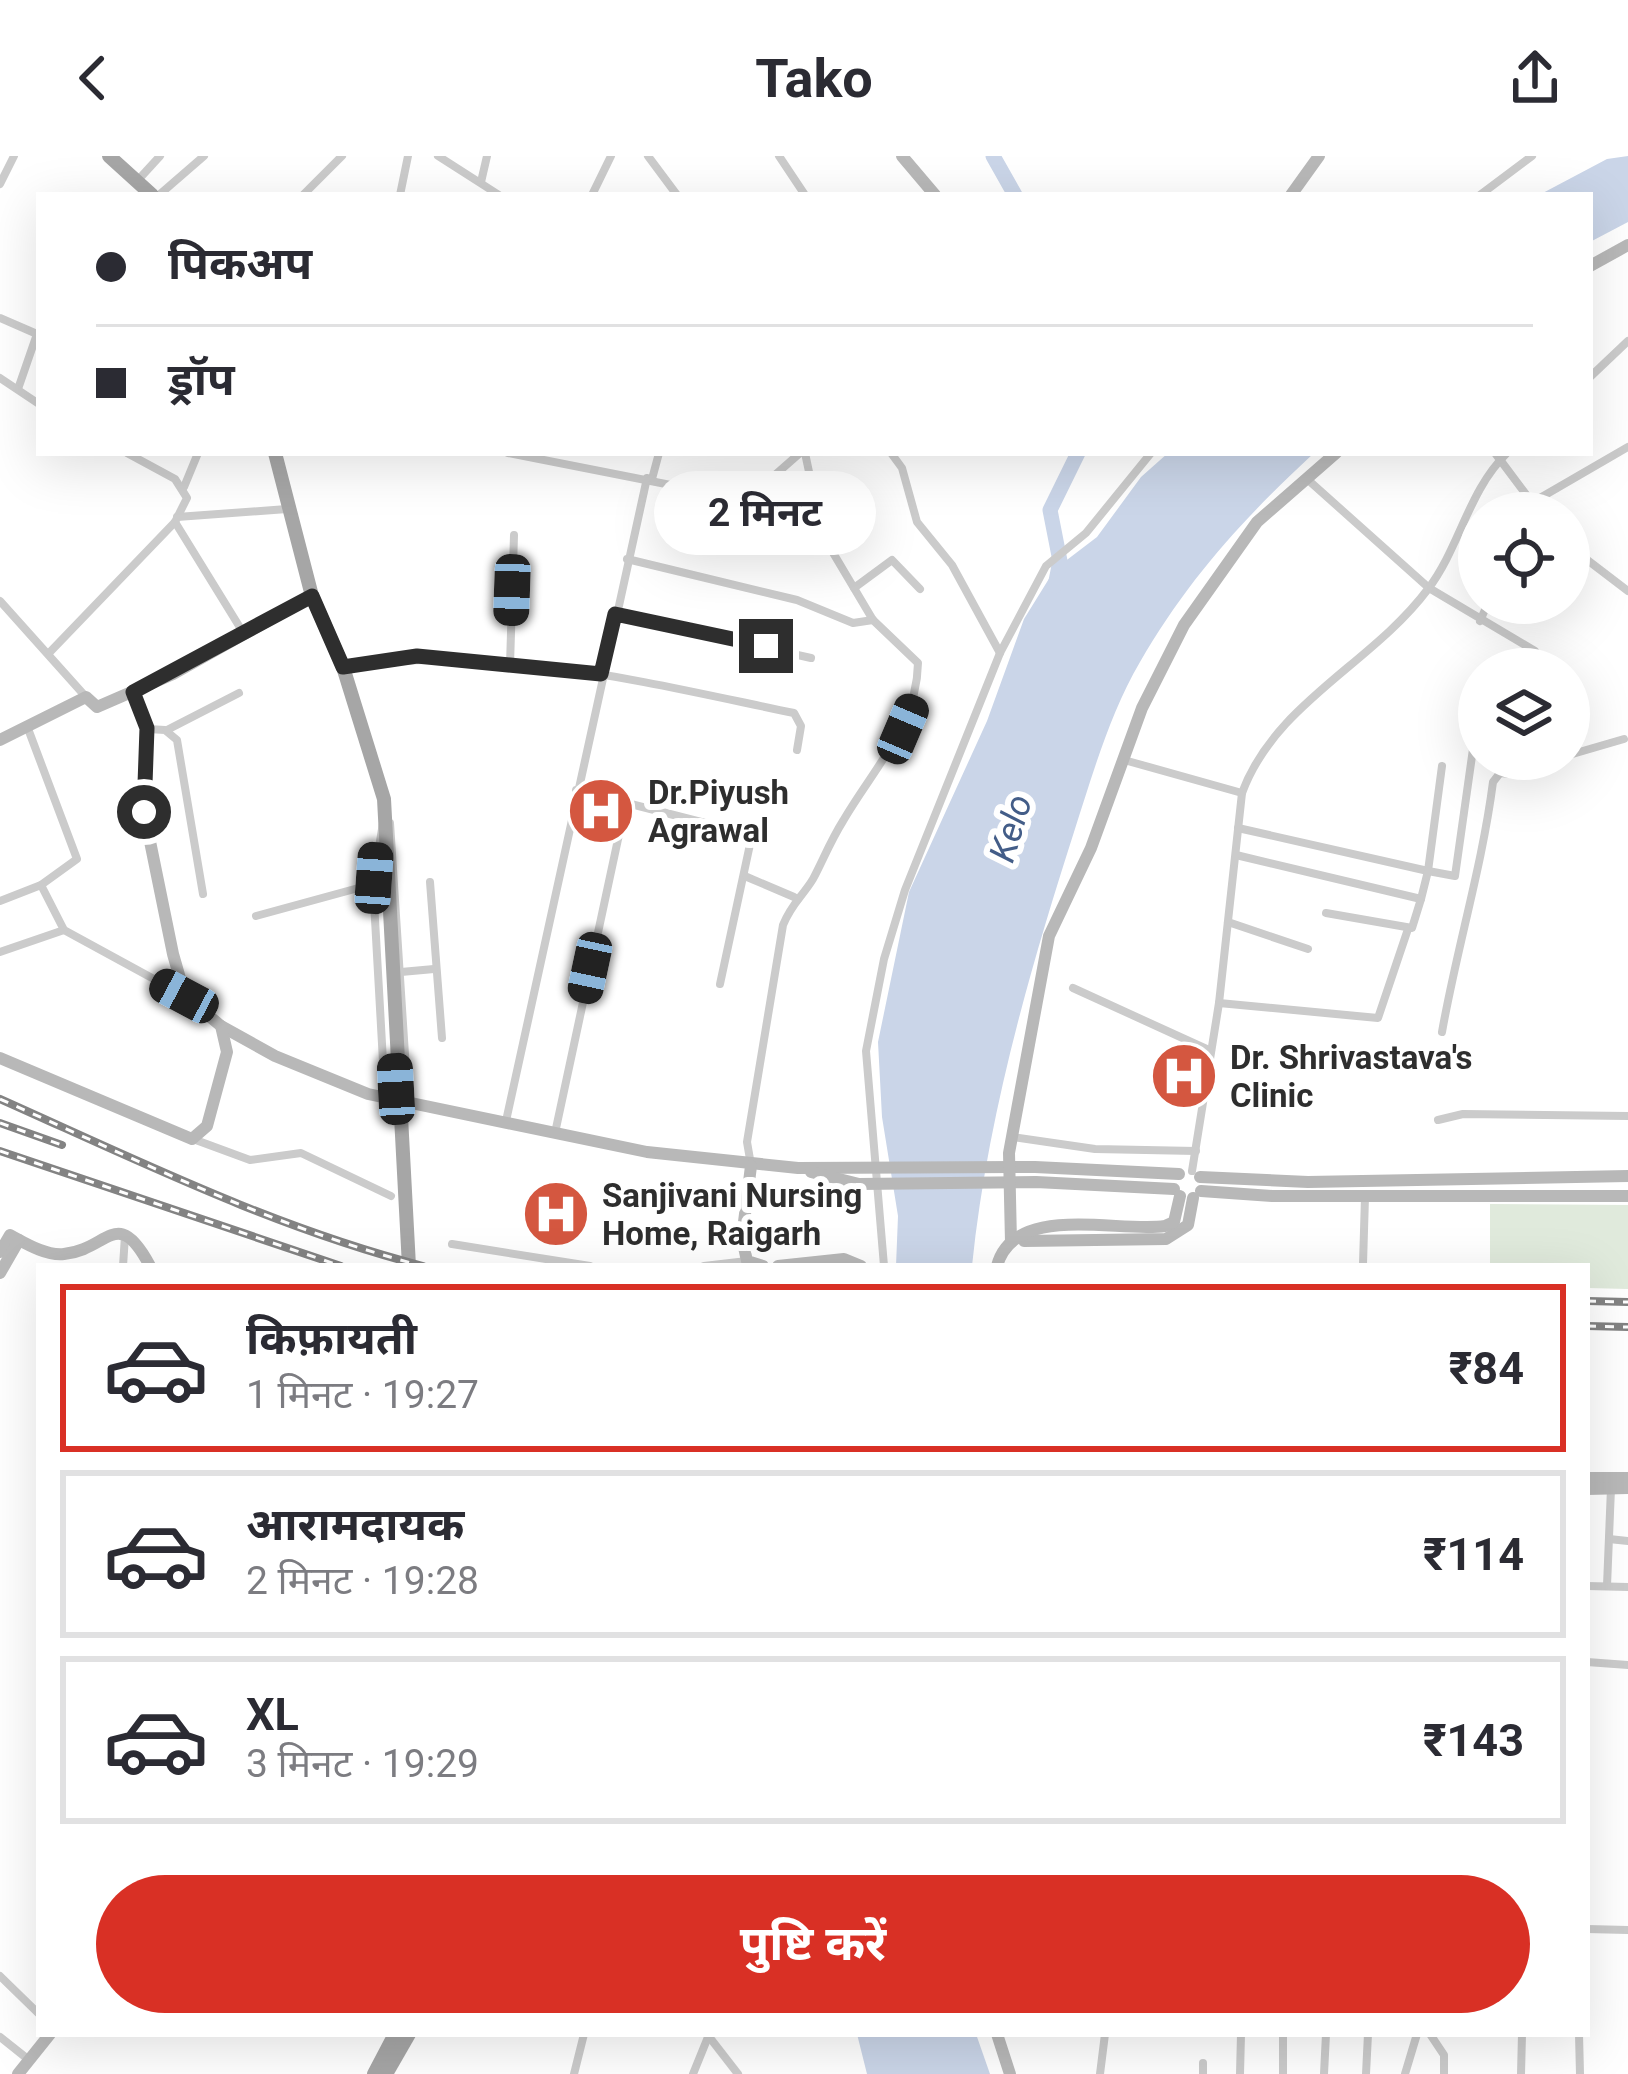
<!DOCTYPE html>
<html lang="hi">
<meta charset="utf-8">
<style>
body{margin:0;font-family:Roboto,"Noto Sans Devanagari",sans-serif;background:#f2f2f3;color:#2b2b33;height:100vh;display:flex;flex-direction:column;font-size:45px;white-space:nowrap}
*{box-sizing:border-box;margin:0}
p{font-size:39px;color:#7c7c81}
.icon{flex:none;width:66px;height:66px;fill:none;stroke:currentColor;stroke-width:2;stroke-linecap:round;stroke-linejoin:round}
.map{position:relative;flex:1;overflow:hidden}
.drawer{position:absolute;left:36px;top:1107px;width:1554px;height:774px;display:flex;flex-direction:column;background:#fff;border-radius:0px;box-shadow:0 12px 48px #0002}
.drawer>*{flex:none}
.banner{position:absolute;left:36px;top:36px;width:1557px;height:264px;border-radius:0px;box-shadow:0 12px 48px #0002;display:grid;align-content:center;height:264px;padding:0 60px;background:#fff}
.buttons{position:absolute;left:1458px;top:336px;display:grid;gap:24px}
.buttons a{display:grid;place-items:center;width:132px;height:132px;border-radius:50%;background:#fff;box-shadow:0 12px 48px #0002;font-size:60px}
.end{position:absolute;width:54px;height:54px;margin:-27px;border:15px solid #2e2e2e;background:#fff;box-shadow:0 0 0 6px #fff}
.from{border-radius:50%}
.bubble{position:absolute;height:84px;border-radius:42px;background:#fff;box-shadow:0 12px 48px #0002;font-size:39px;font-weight:700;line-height:84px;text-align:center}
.car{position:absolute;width:36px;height:72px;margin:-36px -18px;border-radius:15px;box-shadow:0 0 9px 3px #0007;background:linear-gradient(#222 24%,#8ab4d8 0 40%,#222 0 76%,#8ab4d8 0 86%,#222 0)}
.banner b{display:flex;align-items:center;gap:42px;height:114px;font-size:45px}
.banner b+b{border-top:3px solid #e1e1e2}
.banner i{width:30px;height:30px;background:#2b2b33}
ul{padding:21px 0 0;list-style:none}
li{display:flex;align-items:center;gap:36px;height:168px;margin:0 24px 18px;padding:0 36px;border:6px solid #e1e1e2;border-radius:0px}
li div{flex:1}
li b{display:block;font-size:45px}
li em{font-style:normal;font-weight:700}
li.current{border-color:#d93025}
li>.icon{width:108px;height:108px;stroke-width:1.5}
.button{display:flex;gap:24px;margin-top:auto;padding:24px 60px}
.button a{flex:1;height:138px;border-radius:72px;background:#d93025;color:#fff;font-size:48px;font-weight:700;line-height:138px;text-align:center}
header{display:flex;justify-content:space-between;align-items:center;height:156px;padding:0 60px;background:#fff;font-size:54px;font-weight:700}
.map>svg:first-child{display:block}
</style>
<header><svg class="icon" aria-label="back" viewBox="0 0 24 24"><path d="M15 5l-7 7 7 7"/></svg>Tako<svg class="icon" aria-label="share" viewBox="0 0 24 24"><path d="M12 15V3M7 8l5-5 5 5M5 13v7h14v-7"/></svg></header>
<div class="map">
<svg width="1628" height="1918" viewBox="0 0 1628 1918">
<rect width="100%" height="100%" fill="#fff"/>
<!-- green -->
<path fill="#e0eadc" d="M 1490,1048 L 1628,1049 L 1628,1133 L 1587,1132 L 1587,1110 L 1490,1110 Z"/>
<!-- water -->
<g fill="#cad5e8">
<path d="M 1628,0 L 1628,66 L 1590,86 L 1590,39 L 1539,39 L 1607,3 Z"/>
<path d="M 1168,297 L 1314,297 C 1244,362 1188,423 1140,506 C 1110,557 1092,620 1074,676 C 1029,816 987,963 972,1110 L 896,1110 L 898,1060 L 882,961 L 878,886 L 909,736 L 987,565 L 1024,463 L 1055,413 L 1097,381 L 1141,321 Z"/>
<path d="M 857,1878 L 976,1878 L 990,1918 L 867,1918 Z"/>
</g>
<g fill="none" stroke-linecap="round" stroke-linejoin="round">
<!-- river -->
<g stroke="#cad5e8" stroke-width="15">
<path d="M 993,0 L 1015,39"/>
<path d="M 1055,430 L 1060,405 L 1050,354 L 1078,297"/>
</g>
<!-- street -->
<g stroke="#cbcbcb" stroke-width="8">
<path d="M 438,0 L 499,39"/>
<path d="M 648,0 L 677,39"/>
<path d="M 779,0 L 805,39"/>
<path d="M 139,23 L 160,0"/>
<path d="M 481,26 L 487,0"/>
<path d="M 0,28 L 14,0"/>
<path d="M 159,39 L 204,0"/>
<path d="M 303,39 L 342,0"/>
<path d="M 400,39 L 408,0"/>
<path d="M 592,39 L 611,0"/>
<path d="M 1480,39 L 1532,0"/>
<path d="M 0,162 L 37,178 L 18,233"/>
<path d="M 1590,221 L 1628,185"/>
<path d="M 0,222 L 39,248"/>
<path d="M 508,297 L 818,358 L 829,390 L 873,464 L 918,507 C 917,570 873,613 843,665 C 831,684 823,704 813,723 C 802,741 792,747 783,769 L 747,986 L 751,1009"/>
<path d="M 805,297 L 818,358"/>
<path d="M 891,297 L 902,312 L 917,366 L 952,409 L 1000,497"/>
<path d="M 1495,297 L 1540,357"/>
<path d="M 652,323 L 659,297"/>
<path d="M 1307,323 L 1429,432 L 1535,495 L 1537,513"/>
<path d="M 184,331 L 198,297"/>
<path d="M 750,341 L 800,297"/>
<path d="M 1533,346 L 1628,291"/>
<path d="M 177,361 L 287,353"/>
<path d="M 175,366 L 244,478"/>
<path d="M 1569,390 L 1628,435"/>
<path d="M 627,403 L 797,444 L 853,467 L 873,464"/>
<path d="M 854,432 L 892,404 L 920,433"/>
<path d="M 0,445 L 86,541"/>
<path d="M 615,458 L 811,502"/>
<path d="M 1480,465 L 1488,447"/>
<path d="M 50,496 L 175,366 L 187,342 L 175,323 L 127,297"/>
<path d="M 510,509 L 514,379"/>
<path d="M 344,511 C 494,487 648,527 794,557 L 801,570 L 797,594"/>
<path d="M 148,573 L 165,574 L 177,584 L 203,738"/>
<path d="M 167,574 L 239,537"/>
<path d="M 1569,599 L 1624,583"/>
<path d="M 1124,604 L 1242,637"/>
<path d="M 1520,619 L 1559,603"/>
<path d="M 576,634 L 752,679 L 720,828"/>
<path d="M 390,667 L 408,945"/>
<path d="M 1238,672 L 1428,715 L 1442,610"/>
<path d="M 1236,699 L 1421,743 L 1428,715 L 1455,720 L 1473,593"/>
<path d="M 747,721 L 794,741"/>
<path d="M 430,726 L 442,882"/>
<path d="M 373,728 L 385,941"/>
<path d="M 41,729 L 64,774 L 185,840"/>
<path d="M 0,745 L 41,729 L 77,703 L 27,570"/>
<path d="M 1326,757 L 1412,772 L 1421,743"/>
<path d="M 256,760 L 373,728 L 383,667"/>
<path d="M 1228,766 L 1308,793"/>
<path d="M 0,796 L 64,774"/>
<path d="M 401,816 L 434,813"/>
<path d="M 1073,832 L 1211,895"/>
<path d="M 1219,847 L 1378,862 L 1408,773"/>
<path d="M 1442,876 C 1457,791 1482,711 1493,626 L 1500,617 L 1520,619 L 1522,603"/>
<path d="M 1438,964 L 1463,958 L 1628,960"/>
<path d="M 506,965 L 647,322"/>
<path d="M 555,977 L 626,646"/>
<path d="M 1013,981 L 1095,993 L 1196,995"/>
<path d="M 193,983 L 250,1004 L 301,997 L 391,1040"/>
<path d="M 1192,1015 L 1219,847 L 1242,637 C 1275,547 1372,508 1428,433 C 1460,391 1468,335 1507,297"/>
<path d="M 452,1088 L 590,1110"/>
<path d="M 1363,1108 L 1365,1041"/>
<path d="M 123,1110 L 125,1080"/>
<path d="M 704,1110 L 747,1105"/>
<path d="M 884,1110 L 866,895 L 884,803 L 905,734 L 1000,497 L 1046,410 L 1086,377 L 1151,297"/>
<path d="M 1609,1383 L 1628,1385"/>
<path d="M 1587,1430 L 1628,1431"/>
<path d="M 1607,1430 L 1611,1332"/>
<path d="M 1587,1506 L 1628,1509"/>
<path d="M 1587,1773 L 1628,1774"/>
<path d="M 0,1820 L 39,1858"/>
<path d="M 707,1878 L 738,1918"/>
<path d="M 1430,1878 L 1444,1899 L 1444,1918"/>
<path d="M 1579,1878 L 1580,1918"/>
<path d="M 0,1881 L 29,1904"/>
<path d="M 574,1918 L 584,1878"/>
<path d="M 693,1918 L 708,1881"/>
<path d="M 1100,1918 L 1105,1878"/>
<path d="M 1203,1918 L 1203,1907"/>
<path d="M 1240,1918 L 1241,1878"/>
<path d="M 1283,1918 L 1283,1878"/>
<path d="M 1324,1918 L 1326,1878"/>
<path d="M 1366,1918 L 1368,1878"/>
<path d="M 1405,1918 L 1417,1878"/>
<path d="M 1521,1918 L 1522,1878"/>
</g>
<!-- secondary -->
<g stroke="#b8b8b8" stroke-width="12">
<path d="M 902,0 L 935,39"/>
<path d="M 1291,39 L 1319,0"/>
<path d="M 1590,110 L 1628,89"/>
<path d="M 0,584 L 86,541 L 97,551 L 173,518 L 312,440"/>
<path d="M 221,870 L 275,900 L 368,938 L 647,996 L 798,1012 L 1035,1011 L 1179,1018"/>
<path d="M 0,902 L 192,983 L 207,970 L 227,896 L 221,870 L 185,840 L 173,798 L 144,656 L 147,572 L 133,536"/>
<path d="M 751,1010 L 742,1082 L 747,1105 L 763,1110"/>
<path d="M 811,1016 L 859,1028 L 1036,1026 L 1174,1033"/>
<path d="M 1200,1021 L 1308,1026 L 1628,1020"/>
<path d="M 1201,1035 L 1272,1040 L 1628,1040"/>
<path d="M 1024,1085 L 1166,1083 L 1188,1069 L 1193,1042"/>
<path d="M 1011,1086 L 1009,997 L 1049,780 L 1091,692 L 1142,552 L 1184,469 L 1257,366 L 1336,297"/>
<path d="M 0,1096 L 10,1079 C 25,1087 46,1100 64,1098 C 108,1094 117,1048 150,1110"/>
<path d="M 778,1110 L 844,1103 L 861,1110"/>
<path d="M 997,1110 C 1014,1046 1118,1077 1165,1070 L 1174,1066 L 1180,1040"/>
<path d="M 0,1117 L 19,1084"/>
<path d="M 1587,1322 L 1628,1322"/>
<path d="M 1587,1333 L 1628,1332"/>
<path d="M 997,1878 L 1010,1918"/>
<path d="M 18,1918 L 50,1878"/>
</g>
<!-- primary -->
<g stroke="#a6a6a6" stroke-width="14">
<path d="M 109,0 L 152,39"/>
<path d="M 275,297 L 312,440 L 343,511 L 384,643 L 409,1110"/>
<path d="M 374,1918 L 395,1878"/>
<path d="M 386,1918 L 409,1878"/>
</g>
<defs>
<g id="rail">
<path d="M 0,943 C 139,1005 275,1072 423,1110"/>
<path d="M 0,967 L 62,989"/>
<path d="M 0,995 L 341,1110"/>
<path d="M 1587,1145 L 1628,1146"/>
<path d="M 1587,1170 L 1628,1171"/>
</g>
</defs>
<!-- rail casing -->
<use href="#rail" stroke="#838383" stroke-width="8"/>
<!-- rail -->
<use href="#rail" stroke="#fff" stroke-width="3" stroke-dasharray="9" stroke-linecap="butt"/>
</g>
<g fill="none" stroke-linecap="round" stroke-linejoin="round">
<!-- route -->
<path stroke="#2e2e2e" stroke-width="15" d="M 144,656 L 147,572 L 133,536 L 312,440 L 343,511 L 417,500 L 601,518 L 615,458 L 766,490"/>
</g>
<!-- icons -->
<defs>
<symbol id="hospital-disc" viewBox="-11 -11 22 22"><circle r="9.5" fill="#d45740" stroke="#fff"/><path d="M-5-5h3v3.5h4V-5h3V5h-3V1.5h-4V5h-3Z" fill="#fff"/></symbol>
</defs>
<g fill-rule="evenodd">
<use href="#hospital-disc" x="563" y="617" width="76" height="76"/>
<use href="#hospital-disc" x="1146" y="882" width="76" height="76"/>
<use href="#hospital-disc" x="518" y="1020" width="76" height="76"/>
</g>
<g text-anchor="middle" stroke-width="12" stroke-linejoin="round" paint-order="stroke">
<!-- poi labels -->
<g font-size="33" font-weight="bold" fill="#2e2e2e" stroke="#fff" text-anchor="start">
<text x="648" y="648">Dr.Piyush<tspan x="648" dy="38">Agrawal</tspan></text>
<text x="1230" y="913">Dr. Shrivastava's<tspan x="1230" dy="38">Clinic</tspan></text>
<text x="602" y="1051">Sanjivani Nursing<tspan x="602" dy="38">Home, Raigarh</tspan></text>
</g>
<!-- water labels -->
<g font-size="36" font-style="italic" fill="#435d88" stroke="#fff">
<text transform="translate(1010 672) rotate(-73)" y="13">Kelo</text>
</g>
</g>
</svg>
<div class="buttons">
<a><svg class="icon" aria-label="locate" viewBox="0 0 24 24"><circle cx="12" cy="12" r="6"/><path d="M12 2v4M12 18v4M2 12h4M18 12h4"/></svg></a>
<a><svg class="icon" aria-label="layers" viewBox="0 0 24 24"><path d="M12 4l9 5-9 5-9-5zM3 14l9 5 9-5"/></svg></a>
</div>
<i class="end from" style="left:144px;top:656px"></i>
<i class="end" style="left:766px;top:490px"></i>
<div class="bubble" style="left:654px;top:315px;width:222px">2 मिनट</div>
<i class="car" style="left:512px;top:434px;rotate:182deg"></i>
<i class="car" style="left:903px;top:573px;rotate:23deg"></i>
<i class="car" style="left:374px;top:722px;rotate:4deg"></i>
<i class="car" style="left:590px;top:812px;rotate:192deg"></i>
<i class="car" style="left:184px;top:840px;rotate:298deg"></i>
<i class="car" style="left:396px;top:933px;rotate:357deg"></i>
<div class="banner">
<b><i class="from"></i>पिकअप</b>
<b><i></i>ड्रॉप</b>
</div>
<section class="drawer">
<ul>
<li class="current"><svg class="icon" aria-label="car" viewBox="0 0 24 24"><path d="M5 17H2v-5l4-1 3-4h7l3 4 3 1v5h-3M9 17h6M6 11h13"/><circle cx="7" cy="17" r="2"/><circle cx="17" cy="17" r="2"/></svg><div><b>किफ़ायती</b><p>1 मिनट · 19:27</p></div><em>₹84</em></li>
<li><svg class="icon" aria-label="car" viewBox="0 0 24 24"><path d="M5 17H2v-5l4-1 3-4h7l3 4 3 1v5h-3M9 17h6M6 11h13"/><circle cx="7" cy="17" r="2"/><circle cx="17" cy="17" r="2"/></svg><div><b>आरामदायक</b><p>2 मिनट · 19:28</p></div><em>₹114</em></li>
<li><svg class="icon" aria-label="car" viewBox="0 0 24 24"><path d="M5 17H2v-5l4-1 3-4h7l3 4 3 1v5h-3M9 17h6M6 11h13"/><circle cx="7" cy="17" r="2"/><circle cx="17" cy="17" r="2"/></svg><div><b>XL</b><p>3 मिनट · 19:29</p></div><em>₹143</em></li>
</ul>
<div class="button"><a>पुष्टि करें</a></div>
</section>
</div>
